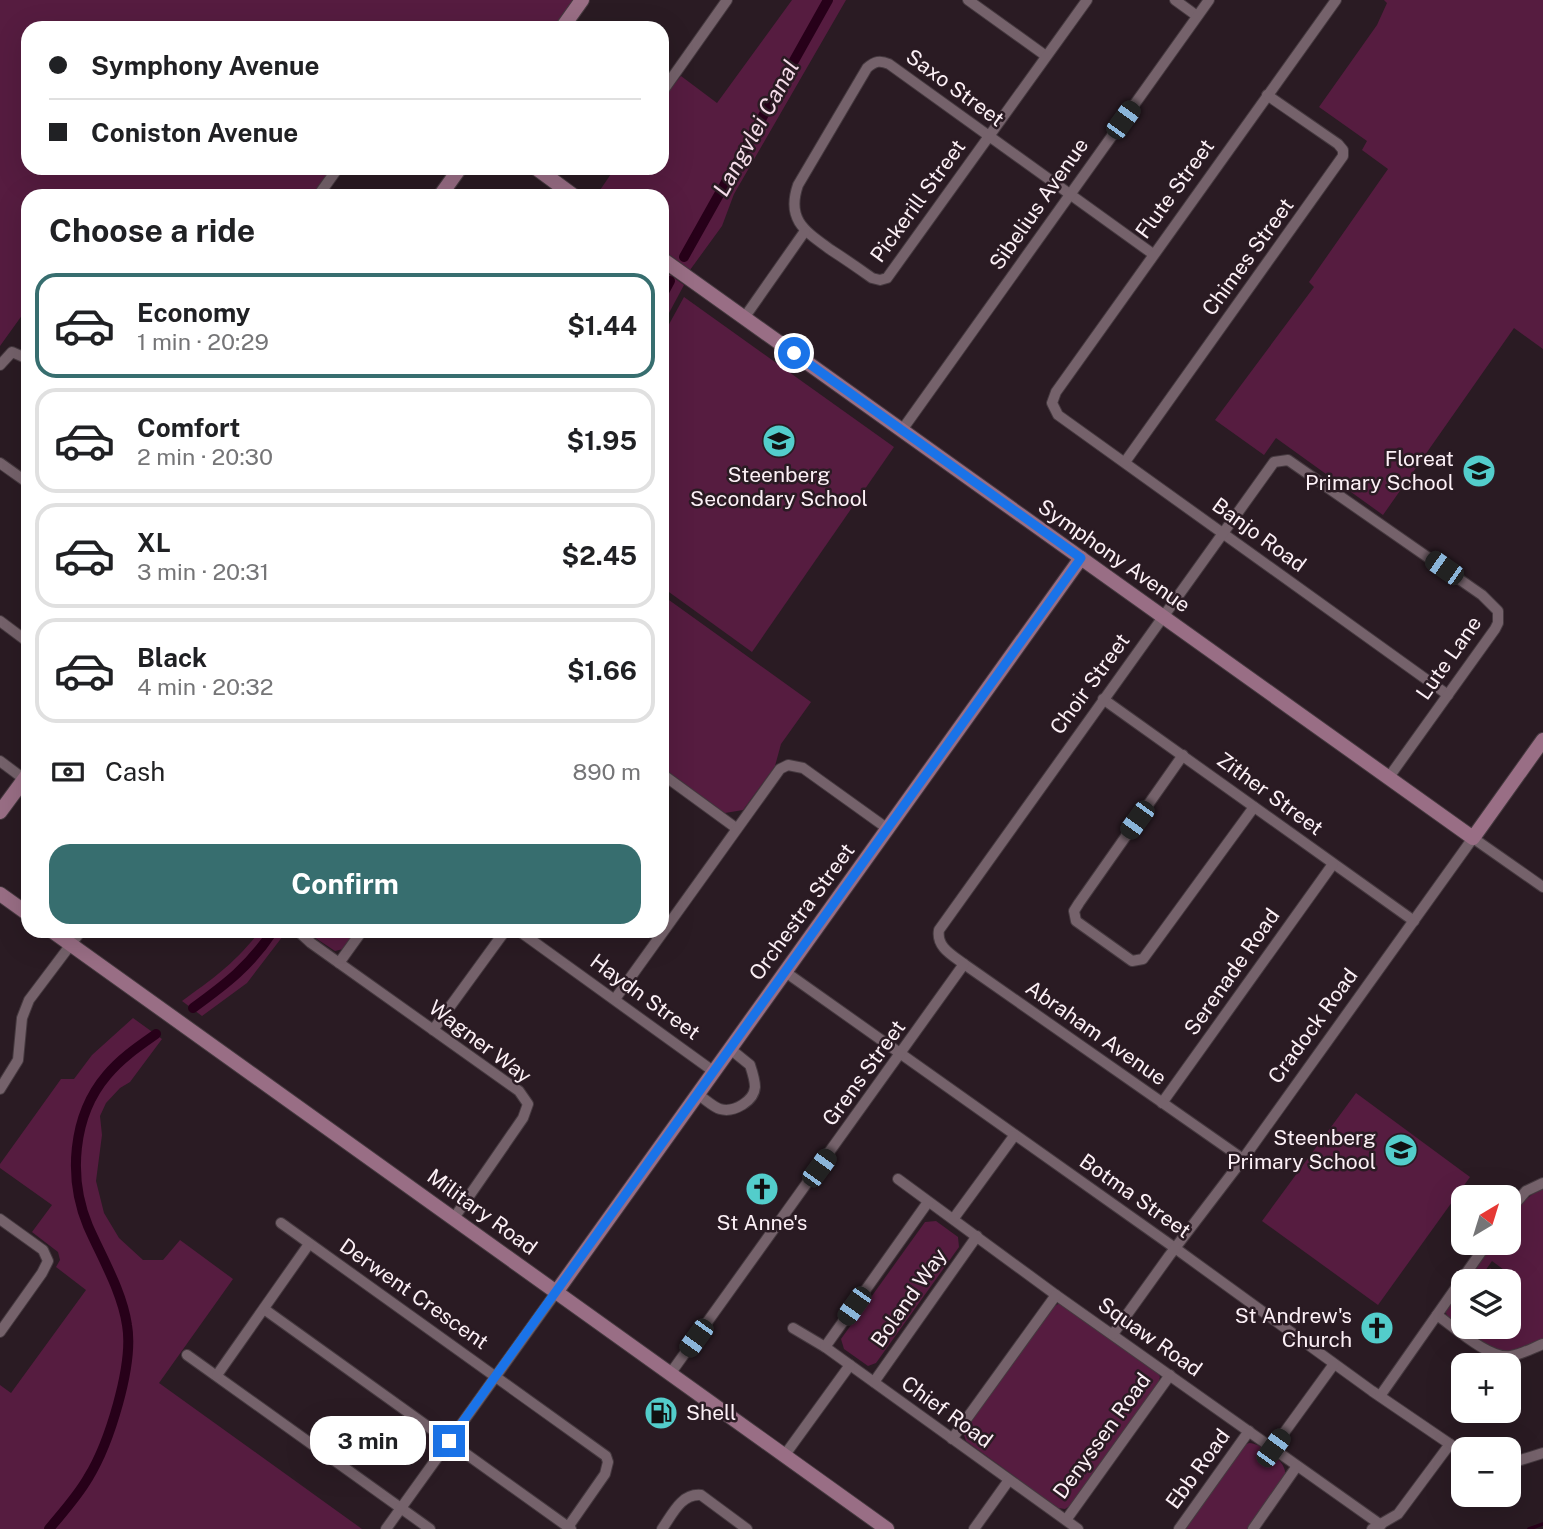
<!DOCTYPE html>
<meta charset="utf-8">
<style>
body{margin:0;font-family:"Public Sans",sans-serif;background:#f2f2f2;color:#202124;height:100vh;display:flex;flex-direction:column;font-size:26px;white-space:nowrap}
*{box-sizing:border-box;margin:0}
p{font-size:23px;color:#757577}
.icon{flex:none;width:38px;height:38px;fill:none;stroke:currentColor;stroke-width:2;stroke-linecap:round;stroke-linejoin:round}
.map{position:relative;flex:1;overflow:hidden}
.side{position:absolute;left:21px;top:189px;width:648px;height:749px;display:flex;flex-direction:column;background:#fff;border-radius:21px;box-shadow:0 7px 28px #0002}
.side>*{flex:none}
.top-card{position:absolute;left:21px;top:21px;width:648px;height:154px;border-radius:21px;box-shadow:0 7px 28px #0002;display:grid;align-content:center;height:154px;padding:0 28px;background:#fff}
.needle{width:46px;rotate:38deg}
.buttons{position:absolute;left:1451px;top:1185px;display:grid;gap:14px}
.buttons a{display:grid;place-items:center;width:70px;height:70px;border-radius:14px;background:#fff;box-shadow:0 7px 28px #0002;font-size:35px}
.end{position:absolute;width:32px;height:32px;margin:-16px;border:9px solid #1a73e8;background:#fff;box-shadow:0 0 0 4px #fff}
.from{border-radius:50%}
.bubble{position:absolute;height:49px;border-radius:21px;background:#fff;box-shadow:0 7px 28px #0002;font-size:23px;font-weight:700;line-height:49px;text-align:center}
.car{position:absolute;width:21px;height:42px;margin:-21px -10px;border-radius:9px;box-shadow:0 0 5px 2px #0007;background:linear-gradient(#222 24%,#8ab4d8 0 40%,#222 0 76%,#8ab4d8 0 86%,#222 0)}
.top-card b{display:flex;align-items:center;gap:24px;height:66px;font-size:26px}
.top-card b+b{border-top:2px solid #e0e0e0}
.top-card i{width:18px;height:18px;background:#202124}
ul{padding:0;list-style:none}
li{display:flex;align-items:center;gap:21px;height:105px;margin:0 14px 10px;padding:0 14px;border:4px solid #e0e0e0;border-radius:21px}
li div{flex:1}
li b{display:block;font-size:26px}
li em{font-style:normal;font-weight:700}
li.on{border-color:#376e6f}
li>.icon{width:63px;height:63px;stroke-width:1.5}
h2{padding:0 28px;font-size:32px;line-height:84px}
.pay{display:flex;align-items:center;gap:18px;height:77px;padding:0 28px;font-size:26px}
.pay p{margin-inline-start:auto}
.button{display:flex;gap:14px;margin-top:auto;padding:14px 28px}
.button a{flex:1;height:80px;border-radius:21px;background:#376e6f;color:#fff;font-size:28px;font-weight:700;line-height:80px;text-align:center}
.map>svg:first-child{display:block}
</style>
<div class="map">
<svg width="1543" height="1529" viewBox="0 0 1543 1529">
<rect width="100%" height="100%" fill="#2a1b23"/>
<!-- green -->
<g fill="#561c40">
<path d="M 0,0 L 582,0 L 562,28 L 28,28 L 28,168 L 338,168 L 318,196 L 28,196 L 28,307 L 0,346 Z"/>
<path d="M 792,0 L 846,0 L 734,194 L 722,226 L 690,270 L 662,249 L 662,196 L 596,196 L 615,168 L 662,168 L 662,99 L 681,76 L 717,103 Z"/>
<path d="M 1384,0 L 1543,0 L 1543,349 L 1514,328 L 1383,515 L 1276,438 L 1264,455 L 1215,420 L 1314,287 L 1309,282 L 1388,169 L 1362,150 L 1367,141 L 1319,107 L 1377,25 L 1387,3 Z"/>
<path d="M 663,270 L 684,285 L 662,326 L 662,273 Z"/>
<path d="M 684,297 L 894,447 L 752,652 L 662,587 L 662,337 Z"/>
<path d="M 662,595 L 811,702 L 781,744 L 775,766 L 743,810 L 725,813 L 662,767 Z"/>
<path d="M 260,931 L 286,932 L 247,983 L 202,1016 L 182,1001 C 214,978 235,963 260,931 Z"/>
<path d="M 305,931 L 357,931 L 343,949 L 335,951 Z"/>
<path d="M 133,1018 L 162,1039 L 130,1082 L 120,1088 L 106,1103 L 100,1116 L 102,1135 L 96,1181 L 104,1213 L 119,1238 L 143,1260 L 163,1260 L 180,1240 L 233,1279 L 159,1383 L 362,1529 L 0,1529 L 0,1385 L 11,1393 L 86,1290 L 56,1267 L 60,1260 L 58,1252 L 32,1232 L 52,1205 L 0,1168 L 0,1164 L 61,1079 L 74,1079 L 92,1055 Z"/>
<path d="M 1356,1093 L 1470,1177 L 1378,1305 L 1262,1221 Z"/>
<path d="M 1543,1189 L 1543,1339 C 1533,1343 1522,1349 1511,1351 C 1489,1354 1465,1329 1448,1317 L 1445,1311 L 1463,1285 L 1463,1302 L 1458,1309 L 1463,1313 L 1463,1326 L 1508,1326 L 1509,1288 L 1515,1278 L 1492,1261 L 1478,1281 L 1466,1281 L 1494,1243 L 1508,1242 C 1509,1217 1518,1200 1543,1189 Z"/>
<path d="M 936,1221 L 958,1237 L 959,1247 L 876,1363 L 868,1366 L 844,1349 L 841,1339 L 925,1222 Z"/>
<path d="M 1490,1268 L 1510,1282 L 1509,1284 L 1508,1281 L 1481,1281 Z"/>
<path d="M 1058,1304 L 1065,1304 L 1156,1369 L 1160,1377 L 1158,1384 L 1071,1505 L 1065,1509 L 1058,1508 L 966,1441 L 964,1435 L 965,1428 L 1052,1308 Z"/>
<path d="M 1249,1443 C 1263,1444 1288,1462 1285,1476 L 1247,1529 L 1184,1529 L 1243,1446 Z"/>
</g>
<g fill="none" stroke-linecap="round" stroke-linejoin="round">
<!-- stream -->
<path stroke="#270019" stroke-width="3.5" d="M 1529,1529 L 1543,1524"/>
<!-- canal -->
<g stroke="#270019" stroke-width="10">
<path d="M 684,257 L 828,0"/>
<path d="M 662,296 L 670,281"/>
<path d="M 193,1008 C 226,984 250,966 273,931"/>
<path d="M 49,1529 C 62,1513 77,1497 88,1478 C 109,1444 134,1365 127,1325 C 122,1291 102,1258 88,1226 C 68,1178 72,1116 107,1075 C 121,1058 139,1046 156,1034"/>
</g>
<defs>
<g id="street">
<path d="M 968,0 L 1046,56"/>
<path d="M 1087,0 L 887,278 L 880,280 L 872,278 C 858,268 845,259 831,250 C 805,231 786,220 798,185 L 867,68 C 875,61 880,60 889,64 C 977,127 1065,190 1153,254"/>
<path d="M 1175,0 L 1197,16"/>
<path d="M 1336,0 L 1056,392 L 1052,403 L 1058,415 L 1448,695"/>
<path d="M 662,92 L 727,0"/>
<path d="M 318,196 L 338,168"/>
<path d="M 744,318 L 805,231"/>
<path d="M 0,365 L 12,352 L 28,359"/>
<path d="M 902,430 L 1209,0"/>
<path d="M 1125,462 L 1343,156 L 1343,150 L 1338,144 L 1267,95"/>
<path d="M 0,463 L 28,483"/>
<path d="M 0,621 L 28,642"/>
<path d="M 1103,699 L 1414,921"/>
<path d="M 1183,755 L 1079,903 L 1074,911 L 1076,921 L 1132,961 L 1143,959 L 1254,807"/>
<path d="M 0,761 L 24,779"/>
<path d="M 662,774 L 736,828"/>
<path d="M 298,931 L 311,943 L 519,1091 L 528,1104 L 523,1118 L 454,1218"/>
<path d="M 519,931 L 713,1071"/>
<path d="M 339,963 L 362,931"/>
<path d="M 784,971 L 1175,1248 L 1372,1391 L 1463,1453"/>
<path d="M 615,999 L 780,769 L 788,765 L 803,768 L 888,829"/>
<path d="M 433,1030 L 505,931"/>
<path d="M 0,1089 L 18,1060 L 22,1018 L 29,1000 L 81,931"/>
<path d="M 697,1094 C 704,1098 713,1107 720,1109 C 734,1113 754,1101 755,1087 C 755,1080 752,1071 750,1065 L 729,1048"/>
<path d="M 1162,1103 L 1333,864"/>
<path d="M 1243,1159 L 964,964 C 952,955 936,947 939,930 L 1274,462 L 1288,460 L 1482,595 L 1498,611 L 1498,623 L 1495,629 L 1389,777"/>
<path d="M 898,1179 L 1056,1295 L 1381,1525"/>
<path d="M 1508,1212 L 1526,1191 L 1543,1183"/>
<path d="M 954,1218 L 1014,1136"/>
<path d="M 0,1219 L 43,1250 L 48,1261 L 42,1273 L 0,1332"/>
<path d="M 281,1223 L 606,1456 L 608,1462 L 605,1474 L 568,1527"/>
<path d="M 264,1309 L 571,1529"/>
<path d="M 1437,1315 C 1454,1327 1490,1360 1511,1356 C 1522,1354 1533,1348 1543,1344"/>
<path d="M 793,1328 L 825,1347 L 1078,1529"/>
<path d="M 1113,1334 L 1169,1256 L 1243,1159 L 1473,838 L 1543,887"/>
<path d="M 825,1347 L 928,1202"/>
<path d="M 187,1355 L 430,1529"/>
<path d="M 670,1374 L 964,964"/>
<path d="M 217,1375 L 309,1244"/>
<path d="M 874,1382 L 977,1236"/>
<path d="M 1380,1396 L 1488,1242"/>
<path d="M 952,1439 L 1056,1295"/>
<path d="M 1273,1448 L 1334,1364"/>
<path d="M 784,1456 L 850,1365"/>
<path d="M 1508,1464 L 1543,1453"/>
<path d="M 1066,1520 L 1170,1375"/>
<path d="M 386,1529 L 557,1291"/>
<path d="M 662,1529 C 672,1515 681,1493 701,1495 L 747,1529"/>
<path d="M 974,1529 L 1009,1480"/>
<path d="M 1179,1529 L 1249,1431"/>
<path d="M 1253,1529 L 1297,1466"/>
<path d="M 1372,1529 L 1398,1514 L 1450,1444"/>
</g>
<g id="secondary">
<path d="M 562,28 L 582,0"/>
<path d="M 536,168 L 574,196"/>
<path d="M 440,196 L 460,168"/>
<path d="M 662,259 L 1473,838 L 1543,740"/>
<path d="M 0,812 L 28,774"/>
<path d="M 0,894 L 28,914"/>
<path d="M 52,931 L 887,1529"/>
<path d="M 557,1291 L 1081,558"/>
</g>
</defs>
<!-- street casing -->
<use href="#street" stroke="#45393f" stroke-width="12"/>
<!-- secondary casing -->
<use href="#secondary" stroke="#45393f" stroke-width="16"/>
<!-- street -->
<use href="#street" stroke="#75626b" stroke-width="10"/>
<!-- secondary -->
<use href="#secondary" stroke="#996e85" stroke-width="14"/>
</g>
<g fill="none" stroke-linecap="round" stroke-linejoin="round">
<!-- route -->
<path stroke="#1a73e8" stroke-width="9" d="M 449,1441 L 1081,558 L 794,353"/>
</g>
<!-- icons -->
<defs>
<symbol id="school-disc" viewBox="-11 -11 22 22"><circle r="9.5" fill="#53cdcb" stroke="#2a1b23"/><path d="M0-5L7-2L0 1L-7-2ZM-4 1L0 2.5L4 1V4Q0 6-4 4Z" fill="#111"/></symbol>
<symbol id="church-disc" viewBox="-11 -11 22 22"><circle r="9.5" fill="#53cdcb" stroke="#2a1b23"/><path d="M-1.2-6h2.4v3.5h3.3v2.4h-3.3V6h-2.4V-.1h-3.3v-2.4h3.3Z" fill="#111"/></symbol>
<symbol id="fuel-disc" viewBox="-11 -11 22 22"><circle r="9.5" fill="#53cdcb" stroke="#2a1b23"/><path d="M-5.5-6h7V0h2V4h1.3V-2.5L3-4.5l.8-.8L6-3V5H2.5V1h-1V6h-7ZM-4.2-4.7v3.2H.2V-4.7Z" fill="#111"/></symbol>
</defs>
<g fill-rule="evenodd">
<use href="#school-disc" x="760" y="422" width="38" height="38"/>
<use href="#school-disc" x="1460" y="452" width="38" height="38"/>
<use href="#school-disc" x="1382" y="1131" width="38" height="38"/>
<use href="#church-disc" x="743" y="1170" width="38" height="38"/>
<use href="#church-disc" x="1358" y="1309" width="38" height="38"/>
<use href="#fuel-disc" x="642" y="1394" width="38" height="38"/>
</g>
<g text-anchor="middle" stroke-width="5" stroke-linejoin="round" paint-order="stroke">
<!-- street labels -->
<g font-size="21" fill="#fcf0f6" stroke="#2a1b23">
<text transform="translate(955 88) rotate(36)" y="7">Saxo Street</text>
<text transform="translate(1175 189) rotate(-54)" y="7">Flute Street</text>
<text transform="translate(918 201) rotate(-54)" y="7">Pickerill Street</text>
<text transform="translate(1039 204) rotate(-55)" y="7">Sibelius Avenue</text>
<text transform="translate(1248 257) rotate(-54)" y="7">Chimes Street</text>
<text transform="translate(1259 535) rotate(36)" y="7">Banjo Road</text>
<text transform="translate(1114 556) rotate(35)" y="7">Symphony Avenue</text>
<text transform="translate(1449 658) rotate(-55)" y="7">Lute Lane</text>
<text transform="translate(1090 684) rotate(-54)" y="7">Choir Street</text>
<text transform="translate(1270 794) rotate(36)" y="7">Zither Street</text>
<text transform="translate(802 912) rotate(-54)" y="7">Orchestra Street</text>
<text transform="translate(1232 972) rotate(-55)" y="7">Serenade Road</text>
<text transform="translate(645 997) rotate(36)" y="7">Haydn Street</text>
<text transform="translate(1313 1026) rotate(-54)" y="7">Cradock Road</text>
<text transform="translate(1096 1033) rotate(35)" y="7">Abraham Avenue</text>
<text transform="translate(480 1042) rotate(37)" y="7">Wagner Way</text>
<text transform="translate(864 1073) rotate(-54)" y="7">Grens Street</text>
<text transform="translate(1135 1196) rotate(35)" y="7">Botma Street</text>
<text transform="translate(482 1212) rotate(36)" y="7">Military Road</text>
<text transform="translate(414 1294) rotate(35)" y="7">Derwent Crescent</text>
<text transform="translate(909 1298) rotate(-55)" y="7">Boland Way</text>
<text transform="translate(1150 1337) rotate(35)" y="7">Squaw Road</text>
<text transform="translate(947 1412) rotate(36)" y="7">Chief Road</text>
<text transform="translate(1102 1436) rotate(-54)" y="7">Denyssen Road</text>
<text transform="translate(1198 1469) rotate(-54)" y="7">Ebb Road</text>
</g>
<!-- poi labels -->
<g font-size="21" fill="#fcf0f6" stroke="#2a1b23" text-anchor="end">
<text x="1454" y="466">Floreat<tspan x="1454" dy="24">Primary School</tspan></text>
<text x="779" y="482" text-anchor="middle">Steenberg<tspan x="779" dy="24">Secondary School</tspan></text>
<text x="1376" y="1145">Steenberg<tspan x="1376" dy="24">Primary School</tspan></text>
<text x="762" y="1230" text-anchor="middle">St Anne's</text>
<text x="1352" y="1323">St Andrew's<tspan x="1352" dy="24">Church</tspan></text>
<text x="686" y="1420" text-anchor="start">Shell</text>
</g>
<!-- water labels -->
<g font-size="23" font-style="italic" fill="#f4dbe8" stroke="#2a1b23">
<text transform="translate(756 128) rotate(-61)" y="8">Langvlei Canal</text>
</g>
</g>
</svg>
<div class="buttons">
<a><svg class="needle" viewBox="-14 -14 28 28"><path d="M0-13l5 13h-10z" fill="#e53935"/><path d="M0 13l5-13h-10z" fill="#757577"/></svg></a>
<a><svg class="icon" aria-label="layers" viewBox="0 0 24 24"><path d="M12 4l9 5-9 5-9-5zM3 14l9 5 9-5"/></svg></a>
<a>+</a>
<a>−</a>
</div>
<i class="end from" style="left:794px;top:353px"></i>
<i class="end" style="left:449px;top:1441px"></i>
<div class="bubble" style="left:310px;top:1416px;width:116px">3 min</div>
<i class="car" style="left:1123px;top:120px;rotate:36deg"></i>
<i class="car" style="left:1444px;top:568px;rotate:305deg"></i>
<i class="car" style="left:1137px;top:820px;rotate:216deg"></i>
<i class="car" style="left:819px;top:1168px;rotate:36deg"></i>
<i class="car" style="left:854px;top:1306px;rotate:215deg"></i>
<i class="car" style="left:696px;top:1338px;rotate:216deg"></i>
<i class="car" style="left:1273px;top:1448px;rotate:36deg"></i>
<div class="top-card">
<b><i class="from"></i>Symphony Avenue</b>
<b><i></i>Coniston Avenue</b>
</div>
<section class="side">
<h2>Choose a ride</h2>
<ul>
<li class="on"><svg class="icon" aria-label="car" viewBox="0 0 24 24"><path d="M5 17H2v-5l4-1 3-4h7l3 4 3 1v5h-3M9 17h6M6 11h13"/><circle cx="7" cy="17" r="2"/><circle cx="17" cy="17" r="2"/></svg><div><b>Economy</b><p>1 min · 20:29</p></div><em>$1.44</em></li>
<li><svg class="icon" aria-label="car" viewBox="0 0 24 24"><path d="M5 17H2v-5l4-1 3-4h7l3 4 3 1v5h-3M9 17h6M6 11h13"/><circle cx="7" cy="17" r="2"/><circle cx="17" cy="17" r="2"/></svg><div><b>Comfort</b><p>2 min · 20:30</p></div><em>$1.95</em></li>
<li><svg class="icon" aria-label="car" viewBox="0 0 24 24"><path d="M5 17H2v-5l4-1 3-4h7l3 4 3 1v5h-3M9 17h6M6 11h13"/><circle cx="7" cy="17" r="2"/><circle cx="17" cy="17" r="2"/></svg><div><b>XL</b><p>3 min · 20:31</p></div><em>$2.45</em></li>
<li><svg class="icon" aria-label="car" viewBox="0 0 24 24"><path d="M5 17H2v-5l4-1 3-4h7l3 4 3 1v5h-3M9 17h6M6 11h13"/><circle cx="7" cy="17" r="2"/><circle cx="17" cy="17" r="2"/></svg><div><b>Black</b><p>4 min · 20:32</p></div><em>$1.66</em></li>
</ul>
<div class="pay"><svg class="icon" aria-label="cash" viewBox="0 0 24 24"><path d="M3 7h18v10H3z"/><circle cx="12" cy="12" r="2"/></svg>Cash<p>890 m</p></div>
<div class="button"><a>Confirm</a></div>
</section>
</div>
